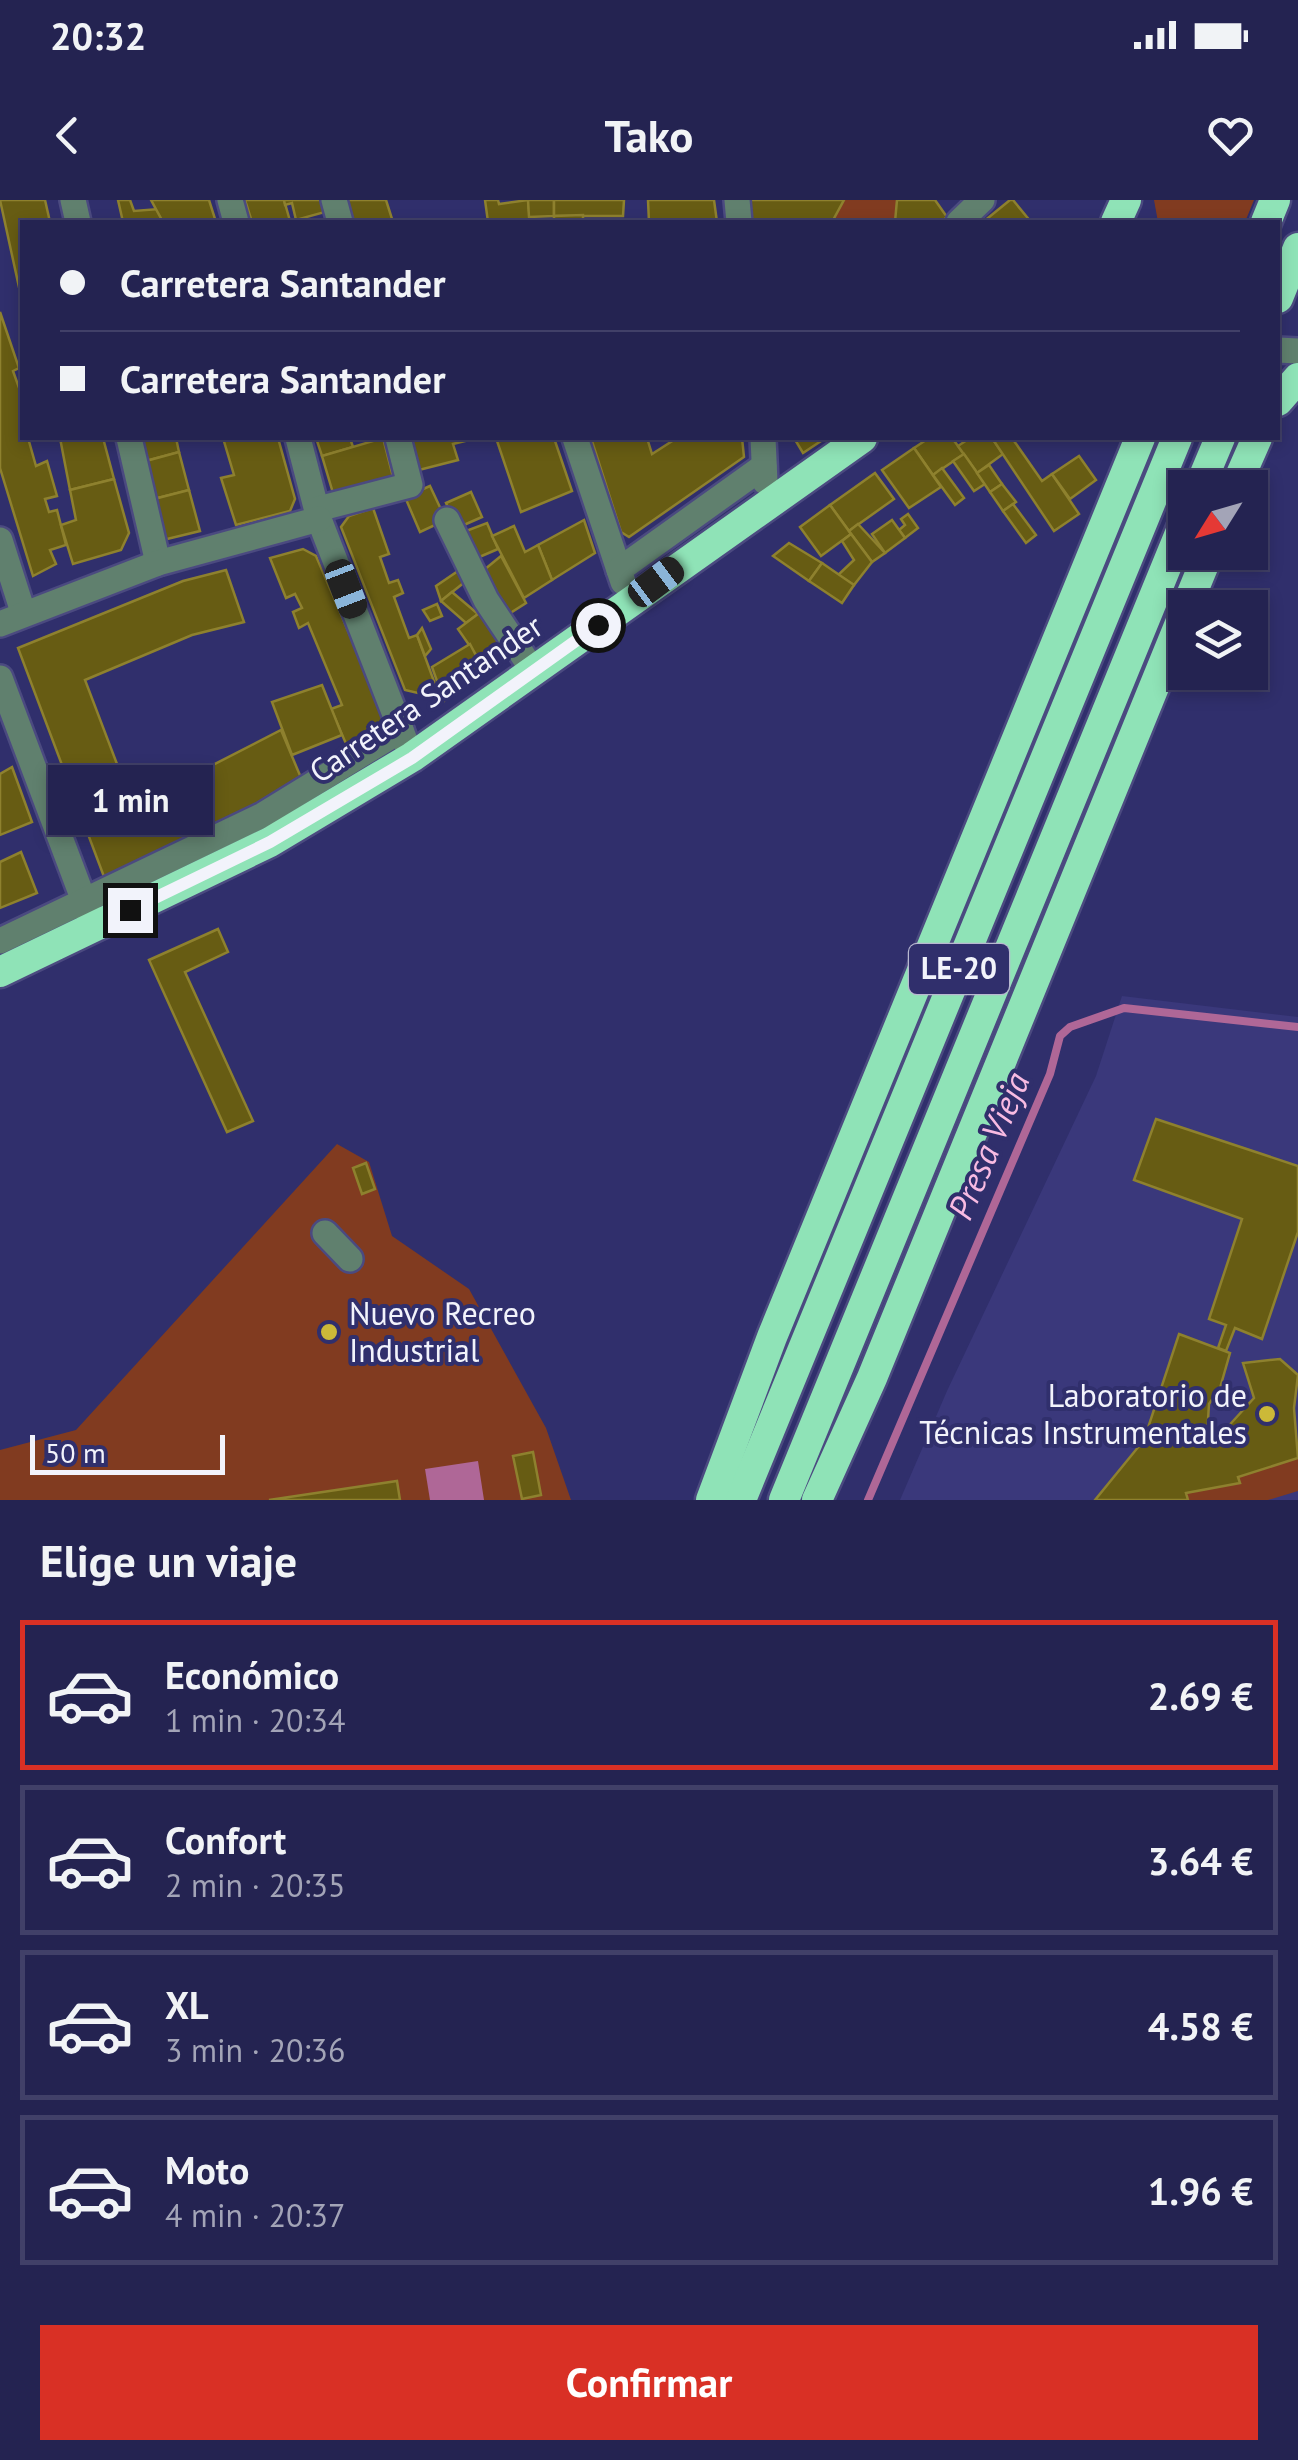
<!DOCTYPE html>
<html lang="es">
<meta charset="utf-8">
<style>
body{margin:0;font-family:"PT Sans",sans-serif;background:#2c2b58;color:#f1f3f6;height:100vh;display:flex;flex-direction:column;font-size:38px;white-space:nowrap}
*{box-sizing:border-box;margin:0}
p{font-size:32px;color:#a3a4b7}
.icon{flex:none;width:55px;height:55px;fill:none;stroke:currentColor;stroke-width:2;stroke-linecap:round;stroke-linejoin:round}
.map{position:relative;height:1300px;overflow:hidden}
.sheet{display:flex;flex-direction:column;background:#242351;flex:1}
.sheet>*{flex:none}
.banner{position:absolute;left:20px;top:20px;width:1260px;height:220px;border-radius:0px;box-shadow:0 5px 15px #0003,0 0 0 2px #414068;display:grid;align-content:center;height:220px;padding:0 40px;background:#242351}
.needle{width:65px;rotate:233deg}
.fabs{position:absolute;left:1168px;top:270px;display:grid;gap:20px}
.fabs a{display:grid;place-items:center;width:100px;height:100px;border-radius:0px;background:#242351;box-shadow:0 5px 15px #0003,0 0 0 2px #414068;font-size:50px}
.scale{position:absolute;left:30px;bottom:25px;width:195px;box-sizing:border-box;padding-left:10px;border:5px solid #f2f3fb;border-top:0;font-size:28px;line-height:35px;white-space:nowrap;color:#f2f3fb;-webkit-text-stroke:8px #302f6c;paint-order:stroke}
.end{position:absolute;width:45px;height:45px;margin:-22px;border:12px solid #f2f3fb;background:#111;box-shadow:0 0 0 5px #111}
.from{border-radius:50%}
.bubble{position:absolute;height:70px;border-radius:0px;background:#242351;box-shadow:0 5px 15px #0003,0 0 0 2px #414068;font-size:32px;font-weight:700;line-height:70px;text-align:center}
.car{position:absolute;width:30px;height:60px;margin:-30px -15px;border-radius:12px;box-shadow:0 0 8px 2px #0007;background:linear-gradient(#222 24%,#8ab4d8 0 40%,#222 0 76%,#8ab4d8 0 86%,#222 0)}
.banner b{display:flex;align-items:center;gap:35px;height:95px;font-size:38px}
.banner b+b{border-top:2px solid #414068}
.banner i{width:25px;height:25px;background:#f1f3f6}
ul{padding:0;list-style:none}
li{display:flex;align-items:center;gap:30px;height:150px;margin:0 20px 15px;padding:0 20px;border:5px solid #414068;border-radius:0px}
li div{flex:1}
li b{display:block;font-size:38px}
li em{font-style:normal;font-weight:700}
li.selected{border-color:#d93025}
li>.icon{width:90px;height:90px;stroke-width:1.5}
h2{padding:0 40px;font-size:45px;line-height:120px}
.primary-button{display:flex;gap:20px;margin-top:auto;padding:20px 40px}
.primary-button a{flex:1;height:115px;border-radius:0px;background:#d93025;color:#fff;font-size:40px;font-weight:700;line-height:115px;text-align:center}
.status{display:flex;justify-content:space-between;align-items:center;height:70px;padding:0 50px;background:#242351;direction:ltr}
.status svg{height:28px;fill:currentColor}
header{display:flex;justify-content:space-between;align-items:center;height:130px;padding:0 40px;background:#242351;font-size:45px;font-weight:700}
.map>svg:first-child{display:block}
</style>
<div class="status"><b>20:32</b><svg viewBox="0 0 49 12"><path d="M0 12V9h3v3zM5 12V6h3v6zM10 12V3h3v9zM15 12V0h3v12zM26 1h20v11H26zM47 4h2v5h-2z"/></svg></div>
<header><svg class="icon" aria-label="back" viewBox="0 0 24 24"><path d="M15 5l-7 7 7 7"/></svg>Tako<svg class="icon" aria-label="heart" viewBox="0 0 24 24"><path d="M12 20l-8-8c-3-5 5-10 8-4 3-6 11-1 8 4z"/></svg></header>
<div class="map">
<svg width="1298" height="1300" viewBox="0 0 1298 1300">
<rect width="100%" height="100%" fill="#302f6c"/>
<!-- built -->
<path fill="#3a387b" d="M 1122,796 L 1298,817 L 1298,1300 L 900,1300 L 947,1191 L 1096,876 Z"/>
<!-- green -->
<g fill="#813b20">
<path d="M 844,0 L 897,0 L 895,22 L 832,22 Z"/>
<path d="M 1154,0 L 1254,0 L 1245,22 L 1158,22 Z"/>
<path d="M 337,944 L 369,962 L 392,1036 L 469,1089 L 546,1228 L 571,1300 L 0,1300 L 0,1250 L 76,1230 Z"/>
<path d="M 1298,1258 L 1298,1291 L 1268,1300 L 1188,1300 L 1186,1293 L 1239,1283 L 1238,1277 Z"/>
</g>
<!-- water -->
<path fill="#af6797" d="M 478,1261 L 484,1300 L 430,1300 L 425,1269 Z"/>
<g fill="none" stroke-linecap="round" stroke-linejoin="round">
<!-- stream -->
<path stroke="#af6797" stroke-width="8" d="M 868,1300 L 1050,874 L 1060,836 L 1070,827 L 1124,808 L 1298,827"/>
</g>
<!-- building -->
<g fill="#675c13" stroke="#8e812e" stroke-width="2.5">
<path d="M 0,0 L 45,0 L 50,22 L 22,22 L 22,101 Z"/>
<path d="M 118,0 L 130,0 L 134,11 L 159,9 L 163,20 L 123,22 Z"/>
<path d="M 151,0 L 209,0 L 216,22 L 163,22 Z"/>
<path d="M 245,0 L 284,0 L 290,21 L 252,22 Z"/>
<path d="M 284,0 L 321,0 L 325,12 L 296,20 L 292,3 L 285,5 Z"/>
<path d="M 347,0 L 386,0 L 393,22 L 353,22 Z"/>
<path d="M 485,0 L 498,0 L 499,4 L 528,0 L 530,21 L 488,22 Z"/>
<path d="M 528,0 L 554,0 L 554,16 L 529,17 Z"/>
<path d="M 554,0 L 624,0 L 623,16 L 554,16 Z"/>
<path d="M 648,0 L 714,0 L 717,22 L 649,22 Z"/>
<path d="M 746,0 L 844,0 L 832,22 L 749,22 Z"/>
<path d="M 897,0 L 935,0 L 947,17 L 941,22 L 895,22 Z"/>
<path d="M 1013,0 L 1031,22 L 983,22 L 1010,0 Z"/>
<path d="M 583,15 L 583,22 L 554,22 L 554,16 Z"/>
<path d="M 0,112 L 19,168 L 13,171 L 22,196 L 22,238 L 28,238 L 36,266 L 47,261 L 57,296 L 45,299 L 49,312 L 57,310 L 66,345 L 50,350 L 56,364 L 33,376 L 0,268 Z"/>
<path d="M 60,238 L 103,238 L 114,279 L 70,290 Z"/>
<path d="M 141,238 L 176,238 L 179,252 L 146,261 Z"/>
<path d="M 223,238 L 278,238 L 295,299 L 290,311 L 236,325 L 221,278 L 234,275 Z"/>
<path d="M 316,238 L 350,238 L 353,247 L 322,256 Z"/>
<path d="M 383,238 L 393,277 L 333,293 L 322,256 Z"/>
<path d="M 477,238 L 453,244 L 458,260 L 419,270 L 411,239 Z"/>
<path d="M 496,238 L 554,238 L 572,291 L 521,312 Z"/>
<path d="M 591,238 L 647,238 L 652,254 L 677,238 L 742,238 L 744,257 L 629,337 L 621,332 Z"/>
<path d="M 794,238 L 823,238 L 824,239 L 803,253 Z"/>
<path d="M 929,238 L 952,238 L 964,254 L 933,275 L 914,248 Z"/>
<path d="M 970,238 L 992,238 L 1003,254 L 977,273 L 958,246 Z"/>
<path d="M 992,238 L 1012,238 L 1042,281 L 1052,274 L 1079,314 L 1054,331 Z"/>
<path d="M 914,248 L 941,287 L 909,308 L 882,270 Z"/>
<path d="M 179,252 L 189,290 L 154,299 L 146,261 Z"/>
<path d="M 964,254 L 985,284 L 974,291 L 953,261 Z"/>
<path d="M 1079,256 L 1096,280 L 1070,299 L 1052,274 Z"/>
<path d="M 989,265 L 1002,284 L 990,292 L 977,273 Z"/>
<path d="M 942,268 L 964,298 L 955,305 L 933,275 Z"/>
<path d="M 875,273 L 894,299 L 849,331 L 830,305 Z"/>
<path d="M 114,279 L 129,333 L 121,350 L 73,364 L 61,325 L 76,320 L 70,290 Z"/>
<path d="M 1002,284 L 1016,302 L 1003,311 L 990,292 Z"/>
<path d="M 430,286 L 446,320 L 420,332 L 405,297 Z"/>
<path d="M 189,290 L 200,331 L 163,340 L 154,299 Z"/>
<path d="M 471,292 L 482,317 L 457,328 L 446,303 Z"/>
<path d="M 1013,304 L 1036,335 L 1026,343 L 1003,311 Z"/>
<path d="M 830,305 L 851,334 L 821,356 L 800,327 Z"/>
<path d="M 373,308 L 389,354 L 380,357 L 389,383 L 398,380 L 403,393 L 394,397 L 409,438 L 417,435 L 435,484 L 422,494 L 405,490 L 341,327 L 349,316 Z"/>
<path d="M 908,314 L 918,328 L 905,338 L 899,330 L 905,325 L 901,319 Z"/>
<path d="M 584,320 L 595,353 L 552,380 L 538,345 Z"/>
<path d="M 892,320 L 905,338 L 885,353 L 872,334 Z"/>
<path d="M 487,323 L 498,349 L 477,358 L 466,331 Z"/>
<path d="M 858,324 L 885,353 L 872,362 L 849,331 Z"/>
<path d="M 514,326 L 525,352 L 538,345 L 552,380 L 524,398 L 492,336 Z"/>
<path d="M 851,334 L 872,362 L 854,385 L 838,375 L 854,360 L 842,341 Z"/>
<path d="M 789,343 L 822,363 L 809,381 L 773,356 Z"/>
<path d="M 303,349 L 316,356 L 384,515 L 383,531 L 350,553 L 331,509 L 342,505 L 308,423 L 299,428 L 293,412 L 302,408 L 295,394 L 286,398 L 270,358 Z"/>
<path d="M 501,356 L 526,403 L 504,417 L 479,374 Z"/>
<path d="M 822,363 L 854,385 L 842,403 L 809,381 Z"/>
<path d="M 461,369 L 466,381 L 441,401 L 436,386 Z"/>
<path d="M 226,370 L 244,422 L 192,435 L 85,480 L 133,606 L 281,530 L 304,585 L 106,682 L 18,448 L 183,381 Z"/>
<path d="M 452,392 L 478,414 L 466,423 L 441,401 Z"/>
<path d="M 437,404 L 442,416 L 430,421 L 423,410 Z"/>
<path d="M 486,408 L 511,443 L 483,465 L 458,429 Z"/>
<path d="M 422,428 L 431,449 L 425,456 L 417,435 Z"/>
<path d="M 470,444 L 484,471 L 444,501 L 432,467 Z"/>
<path d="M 322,485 L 342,535 L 292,555 L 272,502 Z"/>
<path d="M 12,567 L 32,622 L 0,635 L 0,574 Z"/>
<path d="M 21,652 L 37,693 L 0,708 L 0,662 Z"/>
<path d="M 218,729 L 228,752 L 185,772 L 253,921 L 227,932 L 149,760 Z"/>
<path d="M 1156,919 L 1298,966 L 1298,1032 L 1262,1139 L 1235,1128 L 1226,1151 L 1218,1148 L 1226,1125 L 1209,1119 L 1242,1019 L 1134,980 Z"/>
<path d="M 366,963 L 375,989 L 362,994 L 353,968 Z"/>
<path d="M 1179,1134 L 1230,1153 L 1220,1188 L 1209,1204 L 1207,1236 L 1224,1231 L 1254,1198 L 1243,1163 L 1280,1159 L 1298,1175 L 1294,1208 L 1298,1258 L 1238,1277 L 1240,1283 L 1186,1293 L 1188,1300 L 1095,1300 L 1144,1240 Z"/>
<path d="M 533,1252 L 541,1295 L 522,1299 L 513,1256 Z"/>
<path d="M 397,1281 L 400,1300 L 269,1300 Z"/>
</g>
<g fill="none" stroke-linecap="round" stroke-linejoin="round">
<defs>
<g id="minor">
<path d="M 73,0 L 78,22"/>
<path d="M 230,0 L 236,22"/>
<path d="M 334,0 L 340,22"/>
<path d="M 737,0 L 739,22"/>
<path d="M 959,22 L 982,0"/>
<path d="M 1278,150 L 1298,151"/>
<path d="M 129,238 L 158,363"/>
<path d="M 298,238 L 319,319 L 406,543"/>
<path d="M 575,238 L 623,382"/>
<path d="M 763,238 L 765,282"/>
<path d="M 318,309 L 410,285 L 398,238"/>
<path d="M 447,320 L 486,400 L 534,472"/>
<path d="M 0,340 L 23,412"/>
<path d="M 619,370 L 764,266"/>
<path d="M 0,424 L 158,363 L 319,319"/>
<path d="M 0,478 L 90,717"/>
<path d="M 0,741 L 263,615 L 401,530"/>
<path d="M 325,1033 L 350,1059"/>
</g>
<g id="highway">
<path d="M 1116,22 L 1126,0"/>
<path d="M 1266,22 L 1275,0"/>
<path d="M 1278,98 L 1298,48"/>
<path d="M 1278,201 L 1298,178"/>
<path d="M 1199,288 L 1220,238"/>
<path d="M 1235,288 L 1257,238"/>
<path d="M 1186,408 L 1209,352"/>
<path d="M 0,772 L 270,642 L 412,557 L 862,238"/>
<path d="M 711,1300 L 772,1137 L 1140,238"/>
<path d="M 741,1300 L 1177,238"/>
<path d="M 784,1300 L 1185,321"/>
<path d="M 817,1300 L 872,1178 L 1185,411"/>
</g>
</defs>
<!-- minor casing -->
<use href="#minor" stroke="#4b4a80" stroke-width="30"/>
<!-- highway casing -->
<use href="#highway" stroke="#4b4a80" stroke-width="35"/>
<!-- minor -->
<use href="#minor" stroke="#60806e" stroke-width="25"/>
<!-- highway -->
<use href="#highway" stroke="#8fe3b7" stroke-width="30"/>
</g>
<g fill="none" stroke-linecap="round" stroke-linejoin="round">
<!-- route -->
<path stroke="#f2f3fb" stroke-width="12" d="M 130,710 L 270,642 L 412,558 L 598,425"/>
</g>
<!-- markers -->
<g fill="#ccb938" stroke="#302f6c" stroke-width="4">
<circle cx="329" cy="1132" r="10"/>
<circle cx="1267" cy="1214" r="10"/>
</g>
<g text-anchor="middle" stroke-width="8" stroke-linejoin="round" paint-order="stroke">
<!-- shield labels -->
<rect fill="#302f6c" stroke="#b8b8d0" stroke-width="2.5" x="909" y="744" width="100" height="50" rx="8"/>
<g font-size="30" font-weight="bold" fill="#f2f3fb">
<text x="959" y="779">LE-20</text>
</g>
<!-- street labels -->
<g font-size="32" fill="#f2f3fb" stroke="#302f6c">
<text transform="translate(426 499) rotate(-34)" y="11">Carretera Santander</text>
</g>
<!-- poi labels -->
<g font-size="32" fill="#f2f3fb" stroke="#302f6c" text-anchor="start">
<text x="349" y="1125">Nuevo Recreo<tspan x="349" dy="37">Industrial</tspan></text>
<text x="1247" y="1207" text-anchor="end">Laboratorio de<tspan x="1247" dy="37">Técnicas Instrumentales</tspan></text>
</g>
<!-- water labels -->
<g font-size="35" font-style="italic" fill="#f8bbe2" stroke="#302f6c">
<text transform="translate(989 946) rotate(-67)" y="12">Presa Vieja</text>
</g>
</g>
</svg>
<div class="fabs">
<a><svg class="needle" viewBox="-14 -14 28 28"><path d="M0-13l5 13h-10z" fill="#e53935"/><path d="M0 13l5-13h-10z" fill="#a3a4b7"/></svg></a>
<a><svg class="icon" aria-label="layers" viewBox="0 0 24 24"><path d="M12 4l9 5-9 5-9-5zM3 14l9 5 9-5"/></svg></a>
</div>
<div class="scale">50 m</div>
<i class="end from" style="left:598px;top:425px"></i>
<i class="end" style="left:130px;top:710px"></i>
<div class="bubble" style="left:48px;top:565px;width:165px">1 min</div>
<i class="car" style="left:656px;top:382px;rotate:53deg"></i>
<i class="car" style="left:346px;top:389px;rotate:159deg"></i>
<div class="banner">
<b><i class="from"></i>Carretera Santander</b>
<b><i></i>Carretera Santander</b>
</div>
</div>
<section class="sheet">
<h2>Elige un viaje</h2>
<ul>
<li class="selected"><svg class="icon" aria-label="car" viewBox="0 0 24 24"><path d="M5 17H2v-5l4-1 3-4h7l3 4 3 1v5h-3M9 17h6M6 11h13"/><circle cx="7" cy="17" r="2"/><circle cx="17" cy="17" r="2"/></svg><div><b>Económico</b><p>1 min · 20:34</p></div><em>2.69 €</em></li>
<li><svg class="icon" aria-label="car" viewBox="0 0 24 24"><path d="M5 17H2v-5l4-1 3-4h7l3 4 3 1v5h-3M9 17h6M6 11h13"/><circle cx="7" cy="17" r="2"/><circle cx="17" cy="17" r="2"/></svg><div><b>Confort</b><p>2 min · 20:35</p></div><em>3.64 €</em></li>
<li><svg class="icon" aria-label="car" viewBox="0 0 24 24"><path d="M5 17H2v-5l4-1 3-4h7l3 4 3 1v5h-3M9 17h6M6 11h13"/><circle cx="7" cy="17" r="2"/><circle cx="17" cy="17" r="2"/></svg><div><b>XL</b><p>3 min · 20:36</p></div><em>4.58 €</em></li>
<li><svg class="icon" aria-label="car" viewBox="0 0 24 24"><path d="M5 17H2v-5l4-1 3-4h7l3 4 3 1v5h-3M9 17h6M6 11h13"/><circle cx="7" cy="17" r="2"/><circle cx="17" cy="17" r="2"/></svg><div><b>Moto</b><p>4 min · 20:37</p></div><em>1.96 €</em></li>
</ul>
<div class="primary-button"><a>Confirmar</a></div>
</section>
